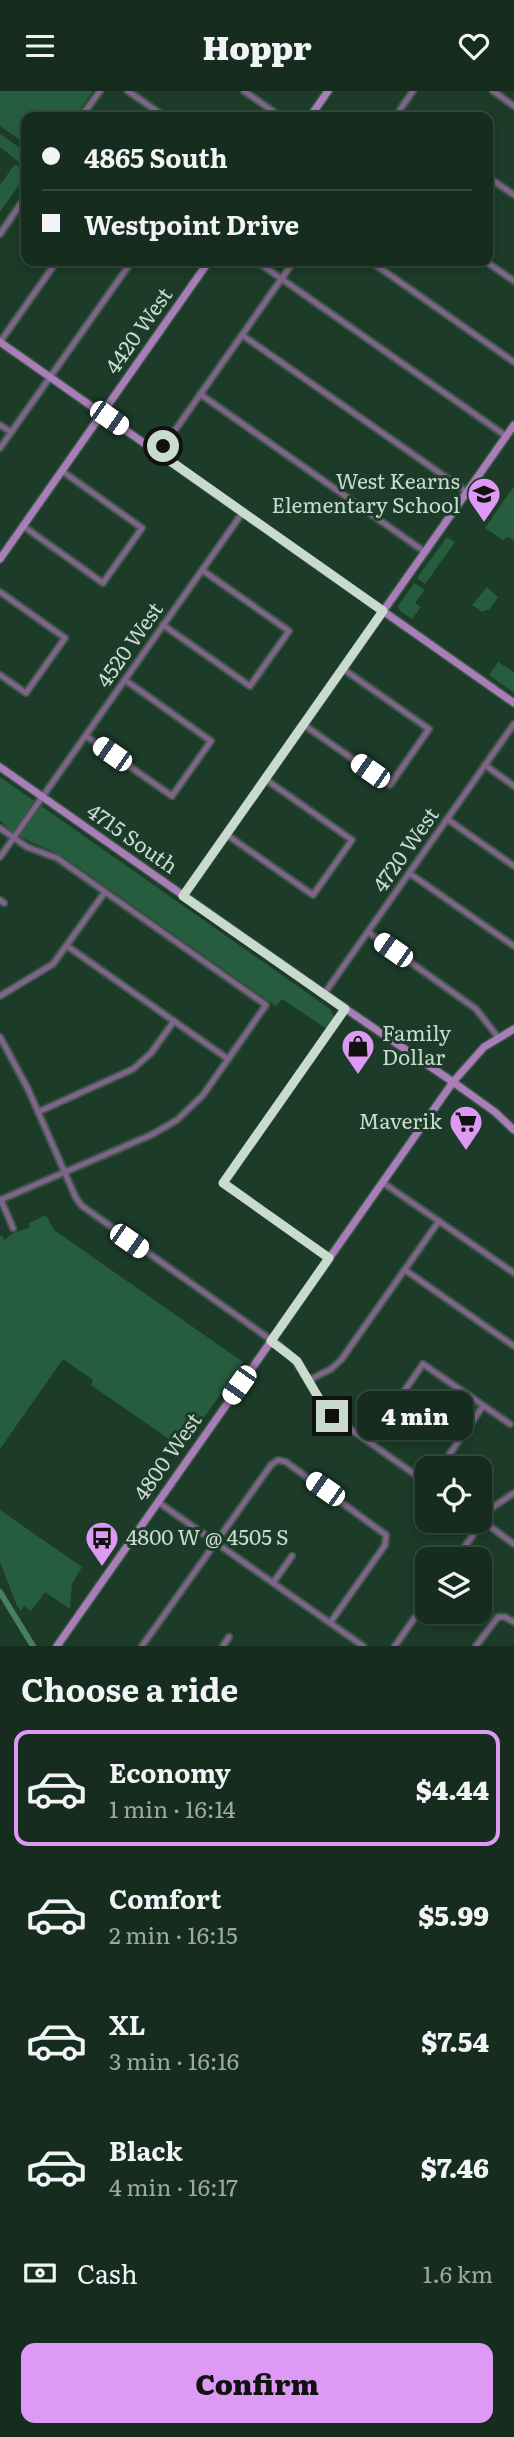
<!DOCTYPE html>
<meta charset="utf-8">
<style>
body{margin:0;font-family:Literata,serif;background:#1e3428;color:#f1f3f6;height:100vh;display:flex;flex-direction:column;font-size:26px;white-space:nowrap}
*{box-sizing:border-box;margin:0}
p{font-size:23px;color:#9da7a4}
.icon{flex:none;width:38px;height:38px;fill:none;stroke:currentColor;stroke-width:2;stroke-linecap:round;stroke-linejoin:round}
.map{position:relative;height:1555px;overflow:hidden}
.side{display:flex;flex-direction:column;background:#152c1f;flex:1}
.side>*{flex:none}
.guide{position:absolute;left:21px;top:21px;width:472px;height:154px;border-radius:14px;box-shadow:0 4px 10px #0003,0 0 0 2px #34483d;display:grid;align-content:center;height:154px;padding:0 21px;background:#152c1f}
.fabs{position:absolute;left:415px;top:1365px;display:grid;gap:14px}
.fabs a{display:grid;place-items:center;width:77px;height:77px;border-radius:14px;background:#152c1f;box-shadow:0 4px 10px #0003,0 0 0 2px #34483d;font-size:35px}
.end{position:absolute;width:32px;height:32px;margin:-16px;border:9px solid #c9dacf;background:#111;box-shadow:0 0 0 4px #111}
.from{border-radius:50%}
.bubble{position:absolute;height:49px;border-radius:14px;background:#152c1f;box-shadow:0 4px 10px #0003,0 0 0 2px #34483d;font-size:23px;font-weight:800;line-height:49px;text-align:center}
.car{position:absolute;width:21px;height:42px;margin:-21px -10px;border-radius:9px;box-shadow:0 0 5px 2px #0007;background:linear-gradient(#fff 24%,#345 0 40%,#fff 0 76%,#345 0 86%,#fff 0)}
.guide b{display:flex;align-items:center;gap:24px;height:66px;font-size:26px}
.guide b+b{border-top:2px solid #34483d}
.guide i{width:18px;height:18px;background:#f1f3f6}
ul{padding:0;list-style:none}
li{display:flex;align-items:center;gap:21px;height:116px;margin:0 14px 10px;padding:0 7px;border:4px solid transparent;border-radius:14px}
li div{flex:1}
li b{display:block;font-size:26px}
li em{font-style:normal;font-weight:800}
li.selected{border-color:#dd99f3}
li>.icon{width:63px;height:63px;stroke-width:1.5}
h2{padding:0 21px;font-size:32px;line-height:84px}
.pay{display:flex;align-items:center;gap:18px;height:77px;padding:0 21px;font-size:26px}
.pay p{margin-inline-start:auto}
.button{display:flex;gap:14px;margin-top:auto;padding:14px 21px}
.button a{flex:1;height:80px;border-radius:14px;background:#dd99f3;color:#111;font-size:28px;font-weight:800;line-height:80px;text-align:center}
header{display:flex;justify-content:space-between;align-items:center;height:91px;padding:0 21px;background:#152c1f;font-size:32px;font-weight:800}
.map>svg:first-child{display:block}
</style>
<header><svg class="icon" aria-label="menu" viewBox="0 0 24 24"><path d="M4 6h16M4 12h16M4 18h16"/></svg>Hoppr<svg class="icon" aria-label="heart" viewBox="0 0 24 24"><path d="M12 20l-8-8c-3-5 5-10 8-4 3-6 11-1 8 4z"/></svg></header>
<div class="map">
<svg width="514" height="1555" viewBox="0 0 514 1555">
<rect width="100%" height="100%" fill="#1c3b29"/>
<!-- green -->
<g fill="#265d3f">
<path d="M 0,0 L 93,0 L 75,26 L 26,26 L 26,53 L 0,35 Z"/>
<path d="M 0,43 L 23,59 L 26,55 L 26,77 L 0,56 Z"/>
<path d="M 15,73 L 26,81 L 26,84 L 0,121 L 0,94 Z"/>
<path d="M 514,395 L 514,450 L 509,446 L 503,449 L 485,437 Z"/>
<path d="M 447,446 L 455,451 L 425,493 L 417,487 Z"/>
<path d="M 414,492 L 425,499 L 415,512 L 421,516 L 412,528 L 400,520 L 398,515 Z"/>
<path d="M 487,496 L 498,506 L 490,518 L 482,521 L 472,514 Z"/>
<path d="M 498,571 L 514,581 L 514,602 L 489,584 Z"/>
<path d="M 0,686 L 330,918 L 334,926 L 327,938 L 282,908 L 276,915 L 64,766 C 42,753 17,750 0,729 Z"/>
<path d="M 46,1124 L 54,1139 L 243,1271 L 201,1331 L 192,1337 L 179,1355 L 91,1294 L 93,1289 L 63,1268 L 0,1358 L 0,1145 L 2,1144 L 4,1149 L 15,1141 L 29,1137 L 29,1132 Z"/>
<path d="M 0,1419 L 82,1476 L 72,1493 L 70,1518 L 45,1501 L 31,1520 L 24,1515 L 21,1520 L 17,1515 L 0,1471 Z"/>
</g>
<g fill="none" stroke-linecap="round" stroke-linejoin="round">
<!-- canal -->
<path stroke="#45805f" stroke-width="6" d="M 0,1501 L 33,1555"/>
<defs>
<g id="street">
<path d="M 128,0 L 165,26"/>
<path d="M 244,0 L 281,26"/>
<path d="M 493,0 L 514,15"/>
<path d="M 81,26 L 100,0"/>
<path d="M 395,26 L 413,0"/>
<path d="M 488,86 L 514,104"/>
<path d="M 0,143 L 26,105"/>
<path d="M 256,170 L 506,345"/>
<path d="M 370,170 L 514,271"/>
<path d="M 485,170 L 514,190"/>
<path d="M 242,244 L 467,401"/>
<path d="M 0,251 L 57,170"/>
<path d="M 200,303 L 425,461"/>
<path d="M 0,334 L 11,341"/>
<path d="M 0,357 L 132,170"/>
<path d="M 159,362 L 294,170"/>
<path d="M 23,435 L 103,492 L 142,437 L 62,380"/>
<path d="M 0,501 L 65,547 L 26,602 L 0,584"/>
<path d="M 163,534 L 250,595 L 289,540 L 202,479"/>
<path d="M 304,634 L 390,694 L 429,638 L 343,578"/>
<path d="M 86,645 L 172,705 L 211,650 L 125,589"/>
<path d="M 485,674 L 514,695"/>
<path d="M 447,728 L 514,775"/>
<path d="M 0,737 L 27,756 L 57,767 L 266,914 L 203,1004 L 177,1029 L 151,1044 L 0,1109"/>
<path d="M 227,744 L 313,804 L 352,749 L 265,688"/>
<path d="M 0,766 L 243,421"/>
<path d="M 409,782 L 514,855"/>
<path d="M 0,809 L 4,812"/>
<path d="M 368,841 L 476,918 L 498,946"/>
<path d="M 67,855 L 228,968"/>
<path d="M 324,903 L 514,633"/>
<path d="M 0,905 L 53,873 L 105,801"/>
<path d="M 0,946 L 28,998 L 76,1107 L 82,1115 L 281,1256 C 305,1275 312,1303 332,1325 L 427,1392"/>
<path d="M 38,1021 L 133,978 L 151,962 L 174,930"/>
<path d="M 382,1091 L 514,1182"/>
<path d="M 1,1109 L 13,1137"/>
<path d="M 329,1167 L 224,1092 L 345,918"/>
<path d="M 405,1179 L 514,1255"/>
<path d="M 309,1289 L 331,1278 L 341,1269 L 439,1130"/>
<path d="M 369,1351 L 423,1273 L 510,1333"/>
<path d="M 440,1377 L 483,1315"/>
<path d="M 158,1411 L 363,1555"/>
<path d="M 480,1428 L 514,1453"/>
<path d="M 456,1468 L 493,1416 L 514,1402"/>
<path d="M 273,1492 L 292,1465"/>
<path d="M 142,1555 L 271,1374 L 278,1369 L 286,1371 L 386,1444 L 385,1454 L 330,1532"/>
<path d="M 223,1555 L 229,1546"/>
<path d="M 395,1555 L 427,1509"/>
<path d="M 476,1555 L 498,1526 L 505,1526 L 514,1531"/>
</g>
<g id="secondary">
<path d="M 310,26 L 328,0"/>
<path d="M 0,251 L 514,612"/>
<path d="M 0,468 L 209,170"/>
<path d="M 0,676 L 324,903 L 453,991 L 495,1021 L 514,1039"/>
<path d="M 183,805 L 514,334"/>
<path d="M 57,1555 L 453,991 L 484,956 L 514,938"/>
</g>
</defs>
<!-- street casing -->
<use href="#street" stroke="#3b5847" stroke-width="9"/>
<!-- secondary casing -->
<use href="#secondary" stroke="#3b5847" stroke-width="10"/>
<!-- street -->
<use href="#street" stroke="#7f6388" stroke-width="5"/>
<!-- secondary -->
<use href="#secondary" stroke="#a97db7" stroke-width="7"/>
</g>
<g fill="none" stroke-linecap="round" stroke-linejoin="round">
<!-- route -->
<path stroke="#c9dacf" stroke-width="9" d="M 163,355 L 159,362 L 383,520 L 183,805 L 345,918 L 223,1092 L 329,1167 L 271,1250 L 297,1270 L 321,1311 L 332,1325"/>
</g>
<!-- icons -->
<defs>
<symbol id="school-pin" viewBox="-11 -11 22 30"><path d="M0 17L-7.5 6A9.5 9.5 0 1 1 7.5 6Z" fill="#dd99f3" stroke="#1c3b29"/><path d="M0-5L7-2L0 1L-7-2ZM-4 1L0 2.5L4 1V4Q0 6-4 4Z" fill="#111"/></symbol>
<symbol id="shop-pin" viewBox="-11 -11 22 30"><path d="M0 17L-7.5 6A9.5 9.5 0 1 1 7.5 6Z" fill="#dd99f3" stroke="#1c3b29"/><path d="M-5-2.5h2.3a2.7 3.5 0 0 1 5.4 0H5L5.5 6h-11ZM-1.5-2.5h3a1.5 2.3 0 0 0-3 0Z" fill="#111"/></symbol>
<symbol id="supermarket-pin" viewBox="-11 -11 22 30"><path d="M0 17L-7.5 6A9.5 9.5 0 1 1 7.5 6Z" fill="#dd99f3" stroke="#1c3b29"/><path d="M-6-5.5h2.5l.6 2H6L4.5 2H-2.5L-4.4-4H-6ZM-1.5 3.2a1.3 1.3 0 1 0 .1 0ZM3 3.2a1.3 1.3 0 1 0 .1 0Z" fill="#111"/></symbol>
<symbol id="bus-pin" viewBox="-11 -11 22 30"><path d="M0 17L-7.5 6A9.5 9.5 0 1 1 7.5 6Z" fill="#dd99f3" stroke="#1c3b29"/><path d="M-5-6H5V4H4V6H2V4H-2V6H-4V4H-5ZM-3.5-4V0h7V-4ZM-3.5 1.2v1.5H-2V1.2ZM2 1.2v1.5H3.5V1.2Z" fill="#111"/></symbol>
</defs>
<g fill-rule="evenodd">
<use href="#school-pin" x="465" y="384" width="38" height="52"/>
<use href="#shop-pin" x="339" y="936" width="38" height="52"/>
<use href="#supermarket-pin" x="447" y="1012" width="38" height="52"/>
<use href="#bus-pin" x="83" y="1428" width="38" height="52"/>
</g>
<g text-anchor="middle" stroke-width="6" stroke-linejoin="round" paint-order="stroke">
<!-- street labels -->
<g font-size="21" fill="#c9dacf" stroke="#1c3b29">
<text transform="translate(139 240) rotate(-55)" y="7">4420 West</text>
<text transform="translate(130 554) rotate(-55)" y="7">4520 West</text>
<text transform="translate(132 748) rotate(35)" y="7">4715 South</text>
<text transform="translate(406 759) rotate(-55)" y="7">4720 West</text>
<text transform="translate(168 1366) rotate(-55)" y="7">4800 West</text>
</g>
<!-- poi labels -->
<g font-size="21" fill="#c9dacf" stroke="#1c3b29" text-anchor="end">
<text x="460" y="398">West Kearns<tspan x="460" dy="24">Elementary School</tspan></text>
<text x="382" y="950" text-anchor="start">Family<tspan x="382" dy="24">Dollar</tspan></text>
<text x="442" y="1038">Maverik</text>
<text x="126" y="1454" text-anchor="start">4800 W @ 4505 S</text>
</g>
</g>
</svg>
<div class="fabs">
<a><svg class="icon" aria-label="locate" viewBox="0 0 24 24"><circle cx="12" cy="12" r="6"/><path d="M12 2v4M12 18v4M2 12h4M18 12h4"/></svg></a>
<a><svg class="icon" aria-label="layers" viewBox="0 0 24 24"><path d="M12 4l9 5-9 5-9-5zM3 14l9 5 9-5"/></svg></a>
</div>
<i class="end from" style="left:163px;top:355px"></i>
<i class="end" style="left:332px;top:1325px"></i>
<div class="bubble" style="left:357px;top:1300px;width:116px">4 min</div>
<i class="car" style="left:109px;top:327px;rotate:125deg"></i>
<i class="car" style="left:112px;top:663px;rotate:305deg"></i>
<i class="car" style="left:370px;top:680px;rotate:305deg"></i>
<i class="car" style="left:393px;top:859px;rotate:305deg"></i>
<i class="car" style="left:129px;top:1150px;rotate:125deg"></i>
<i class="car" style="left:239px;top:1294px;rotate:215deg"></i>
<i class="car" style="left:325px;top:1398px;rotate:305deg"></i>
<div class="guide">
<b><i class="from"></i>4865 South</b>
<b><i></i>Westpoint Drive</b>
</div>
</div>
<section class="side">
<h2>Choose a ride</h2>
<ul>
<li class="selected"><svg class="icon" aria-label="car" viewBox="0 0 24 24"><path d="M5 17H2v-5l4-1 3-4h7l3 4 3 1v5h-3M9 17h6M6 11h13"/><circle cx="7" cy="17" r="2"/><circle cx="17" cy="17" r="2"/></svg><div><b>Economy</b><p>1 min · 16:14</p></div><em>$4.44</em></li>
<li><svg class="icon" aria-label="car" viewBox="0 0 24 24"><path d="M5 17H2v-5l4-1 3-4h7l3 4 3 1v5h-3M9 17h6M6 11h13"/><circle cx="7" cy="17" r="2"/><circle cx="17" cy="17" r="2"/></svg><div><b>Comfort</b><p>2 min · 16:15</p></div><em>$5.99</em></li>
<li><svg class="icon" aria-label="car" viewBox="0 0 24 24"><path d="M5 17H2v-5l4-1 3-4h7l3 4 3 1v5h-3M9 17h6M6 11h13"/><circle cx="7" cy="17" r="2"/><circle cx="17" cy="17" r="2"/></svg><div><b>XL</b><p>3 min · 16:16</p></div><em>$7.54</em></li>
<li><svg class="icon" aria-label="car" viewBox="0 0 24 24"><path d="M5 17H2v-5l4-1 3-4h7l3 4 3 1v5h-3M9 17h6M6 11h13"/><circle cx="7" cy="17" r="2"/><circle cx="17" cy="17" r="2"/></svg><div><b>Black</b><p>4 min · 16:17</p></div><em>$7.46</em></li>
</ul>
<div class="pay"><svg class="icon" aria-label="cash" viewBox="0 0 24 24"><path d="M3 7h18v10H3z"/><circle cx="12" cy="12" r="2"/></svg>Cash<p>1.6 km</p></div>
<div class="button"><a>Confirm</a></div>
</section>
